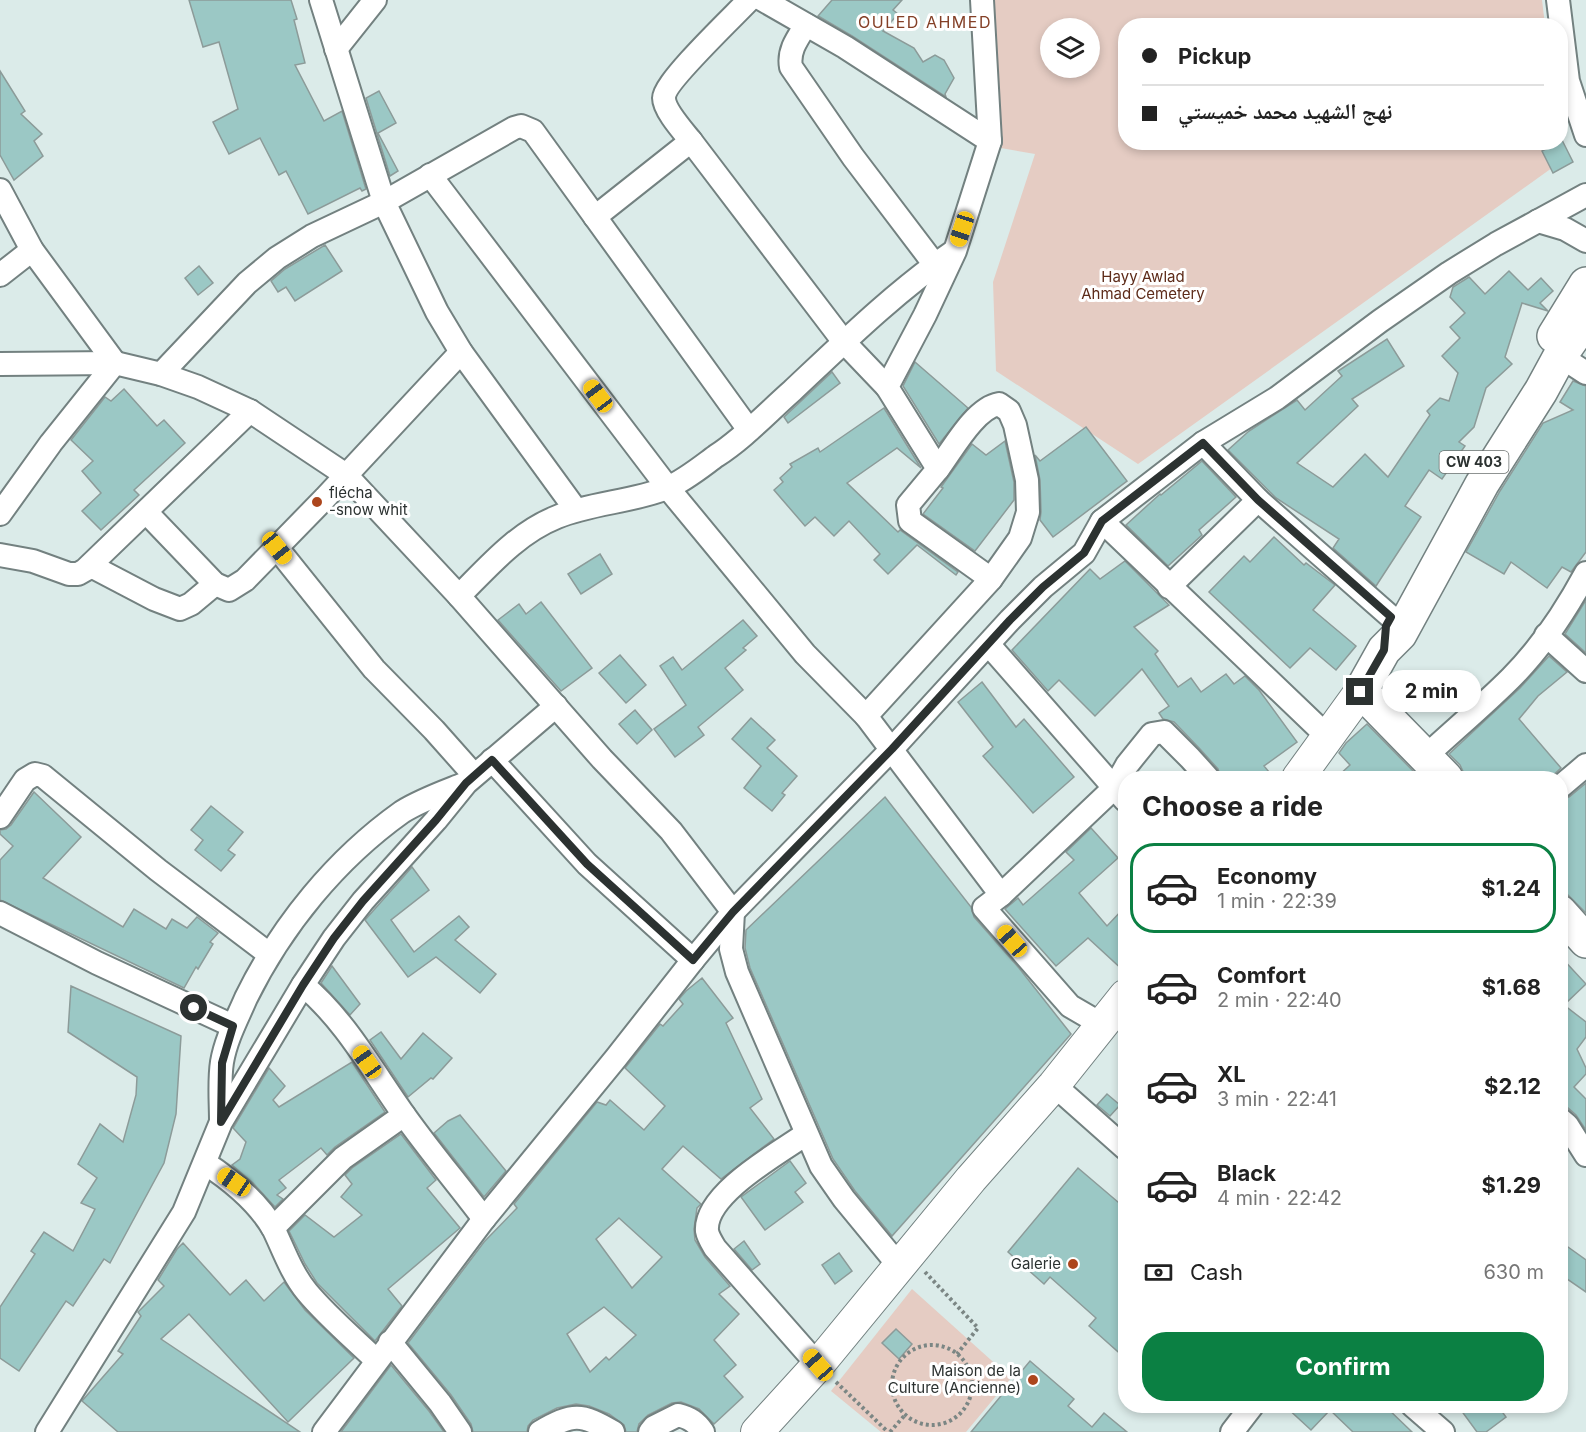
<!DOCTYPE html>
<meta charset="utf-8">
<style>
body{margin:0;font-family:Inter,"Noto Naskh Arabic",sans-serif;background:#f2f2f2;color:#222;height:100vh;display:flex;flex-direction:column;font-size:22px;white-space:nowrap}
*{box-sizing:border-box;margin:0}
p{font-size:20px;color:#767676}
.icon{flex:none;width:33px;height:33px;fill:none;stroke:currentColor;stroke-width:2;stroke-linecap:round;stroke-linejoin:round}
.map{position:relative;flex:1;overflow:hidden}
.drawer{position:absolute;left:1118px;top:771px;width:450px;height:642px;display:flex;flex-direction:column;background:#fff;border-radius:24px;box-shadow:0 3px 9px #0003}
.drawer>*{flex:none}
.guide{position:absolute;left:1118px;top:18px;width:450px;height:132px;border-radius:24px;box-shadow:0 3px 9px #0003;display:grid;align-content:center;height:132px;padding:0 24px;background:#fff}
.tools{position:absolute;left:1040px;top:18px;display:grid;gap:12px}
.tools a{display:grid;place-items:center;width:60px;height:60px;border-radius:50%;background:#fff;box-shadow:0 3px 9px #0003;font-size:30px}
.end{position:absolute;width:27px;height:27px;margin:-14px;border:8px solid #2c3231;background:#fff;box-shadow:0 0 0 3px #fff}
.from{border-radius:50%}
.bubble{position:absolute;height:42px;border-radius:21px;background:#fff;box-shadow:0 3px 9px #0003;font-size:20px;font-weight:700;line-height:42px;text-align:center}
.car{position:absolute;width:18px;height:36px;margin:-18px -9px;border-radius:8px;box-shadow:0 0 4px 2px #0007;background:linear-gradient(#f5c518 24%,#345 0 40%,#f5c518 0 76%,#345 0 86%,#f5c518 0)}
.guide b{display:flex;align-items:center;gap:21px;height:57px;font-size:22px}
.guide b+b{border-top:2px solid #e0e0e0}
.guide i{width:15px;height:15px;background:#222}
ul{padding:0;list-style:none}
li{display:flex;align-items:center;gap:18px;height:90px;margin:0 12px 9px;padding:0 12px;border:3px solid transparent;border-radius:24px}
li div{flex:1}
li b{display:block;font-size:22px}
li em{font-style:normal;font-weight:700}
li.current{border-color:#0b8043}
li>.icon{width:54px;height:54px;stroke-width:1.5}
h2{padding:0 24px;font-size:27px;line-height:72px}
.pay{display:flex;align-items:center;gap:15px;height:66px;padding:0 24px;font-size:22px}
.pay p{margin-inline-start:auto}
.action{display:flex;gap:12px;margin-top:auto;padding:12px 24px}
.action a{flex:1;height:69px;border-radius:24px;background:#0b8043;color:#fff;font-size:24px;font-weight:700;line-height:69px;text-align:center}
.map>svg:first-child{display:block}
</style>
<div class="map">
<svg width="1586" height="1432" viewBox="0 0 1586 1432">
<rect width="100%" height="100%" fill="#dbebe9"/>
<!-- green -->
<g fill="#e5ccc3" fill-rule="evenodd">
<path d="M 988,0 L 1542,0 L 1545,25 L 1125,26 L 1125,142 L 1560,142 L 1560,137 L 1563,160 L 1138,464 L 996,371 L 993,282 L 1035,154 L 995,147 ZM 1050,28 L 1089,28 L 1089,68 L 1050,68 Z"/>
<path d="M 912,1289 L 1011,1378 L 966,1432 L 881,1432 L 831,1391 Z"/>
</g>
<!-- building -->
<g fill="#9bc8c5" stroke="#8c9b99" stroke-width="1.5" fill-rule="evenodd">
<path d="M 189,0 L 291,0 L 297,19 L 294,20 L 305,63 L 295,65 L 324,121 L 342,111 L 366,189 L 362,191 L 360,188 L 308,214 L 286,171 L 279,175 L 260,138 L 229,154 L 213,122 L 238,109 L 219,42 L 203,47 Z"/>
<path d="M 832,0 L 902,0 L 893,10 L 898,14 L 883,31 L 914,48 L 923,62 L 935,55 L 944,60 L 954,78 L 945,94 L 946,97 L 852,36 L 818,16 Z"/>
<path d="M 0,71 L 25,111 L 21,114 L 42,134 L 34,141 L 43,156 L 14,180 L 0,155 Z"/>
<path d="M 379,91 L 396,123 L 378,133 L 398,171 L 390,176 L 366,98 Z"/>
<path d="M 1562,140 L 1573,162 L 1553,173 L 1542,151 Z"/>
<path d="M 325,245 L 342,271 L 295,301 L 286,287 L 278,292 L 271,281 L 285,269 Z"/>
<path d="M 199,266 L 213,283 L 198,295 L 185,278 Z"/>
<path d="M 1509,271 L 1528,290 L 1541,278 L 1553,291 L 1540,303 L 1548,311 L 1522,303 L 1505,357 L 1512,364 L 1486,388 L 1474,427 L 1459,442 L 1465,446 L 1442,479 L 1429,470 L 1405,506 L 1421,517 L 1376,586 L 1333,548 L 1339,539 L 1276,498 L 1228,450 L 1249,431 L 1297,400 L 1305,410 L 1342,376 L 1338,371 L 1387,339 L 1404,366 L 1352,399 L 1358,406 L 1297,463 L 1333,487 L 1365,454 L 1388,477 L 1430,415 L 1427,411 L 1440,398 L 1449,401 L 1458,373 L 1442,356 L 1460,338 L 1450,327 L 1465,313 L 1450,297 L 1453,287 L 1469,277 L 1485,294 Z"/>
<path d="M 915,362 L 968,408 L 939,444 L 903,386 Z"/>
<path d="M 832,372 L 840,383 L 788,423 L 784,417 Z"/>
<path d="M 1573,381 L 1586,386 L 1586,552 L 1571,572 L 1562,567 L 1547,588 L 1511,562 L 1504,574 L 1466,552 L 1500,491 L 1543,423 L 1573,410 L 1560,402 Z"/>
<path d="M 124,389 L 157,426 L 164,420 L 185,443 L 134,490 L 139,495 L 101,530 L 82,511 L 101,493 L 82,471 L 93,461 L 71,440 L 105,397 L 111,401 Z"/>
<path d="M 884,408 L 921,468 L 897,448 L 847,483 L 898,532 L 900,530 L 958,572 L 956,575 L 917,545 L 888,574 L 874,560 L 880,554 L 849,521 L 834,536 L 815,517 L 805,526 L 774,490 L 783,482 L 780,478 L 792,467 L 790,464 L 818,448 L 820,452 Z"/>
<path d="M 1086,427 L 1127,481 L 1053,537 L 1040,520 L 1041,512 L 1040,480 L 1035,455 L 1040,461 Z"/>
<path d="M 1005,441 L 1014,482 L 1014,500 L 975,551 L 923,514 L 943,488 L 941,487 L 972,444 L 986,455 Z"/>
<path d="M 1202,461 L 1236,497 L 1199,530 L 1202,535 L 1168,566 L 1126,525 L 1160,494 L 1161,495 Z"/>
<path d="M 1274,537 L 1304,565 L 1306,563 L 1335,585 L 1313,610 L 1356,646 L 1336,670 L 1310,648 L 1290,668 L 1209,592 L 1244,556 L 1250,562 Z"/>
<path d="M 600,554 L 612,574 L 581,594 L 568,574 Z"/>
<path d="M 1125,561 L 1169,605 L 1134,627 L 1158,651 L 1155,654 L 1178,687 L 1191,678 L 1201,692 L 1226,674 L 1234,684 L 1245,676 L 1259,690 L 1297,742 L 1264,766 L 1274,778 L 1221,778 L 1218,769 L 1200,749 L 1174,722 L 1163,719 L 1159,713 L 1169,706 L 1142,669 L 1095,716 L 1059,680 L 1048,691 L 1012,650 L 1090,569 L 1100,579 Z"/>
<path d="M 1586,600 L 1586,653 L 1565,634 Z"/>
<path d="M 541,602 L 592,668 L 561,691 L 498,620 L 519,604 L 526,614 Z"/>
<path d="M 743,620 L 757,636 L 743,648 L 746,650 L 725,668 L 743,690 L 698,727 L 704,735 L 675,757 L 654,729 L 686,705 L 660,666 L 673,657 L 682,670 Z"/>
<path d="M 620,655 L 646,685 L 626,703 L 599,673 Z"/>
<path d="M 1549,656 L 1567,672 L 1538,696 L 1519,719 L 1561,768 L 1550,778 L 1466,778 L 1460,765 L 1449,754 L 1520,688 Z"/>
<path d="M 982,682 L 1016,727 L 1024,719 L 1074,777 L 1033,813 L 983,756 L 993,747 L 958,702 Z"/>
<path d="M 635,710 L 652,730 L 637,744 L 619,724 Z"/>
<path d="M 751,718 L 775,740 L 767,748 L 797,776 L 782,793 L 785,795 L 772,811 L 744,788 L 761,766 L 732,739 Z"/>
<path d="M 1367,724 L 1420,778 L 1336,778 L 1350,765 L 1339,753 L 1346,743 Z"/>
<path d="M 1586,783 L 1586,913 L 1560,887 L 1560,800 L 1569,797 Z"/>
<path d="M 34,792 L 81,837 L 43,878 L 123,927 L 134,909 L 166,929 L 172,919 L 187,928 L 197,917 L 218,933 L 210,942 L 213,944 L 198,969 L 196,967 L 184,988 L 0,900 L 0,860 L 13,846 L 0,834 L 0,830 L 6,829 L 11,825 Z"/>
<path d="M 885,797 L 971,907 L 974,917 L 1019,968 L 1071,1034 L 892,1236 L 855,1191 L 833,1159 L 750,968 L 745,948 L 746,930 Z"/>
<path d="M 211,806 L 243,832 L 228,850 L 235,855 L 221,871 L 195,850 L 203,840 L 191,830 Z"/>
<path d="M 1091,828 L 1118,858 L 1079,893 L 1107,926 L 1125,907 L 1125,972 L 1088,938 L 1056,966 L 1005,909 L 1018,898 L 1023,905 L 1074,860 L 1066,852 Z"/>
<path d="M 412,867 L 429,890 L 391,920 L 414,952 L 459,916 L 469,927 L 455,940 L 496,974 L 480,993 L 436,957 L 408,977 L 365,920 Z"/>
<path d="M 1560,956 L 1586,984 L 1564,1005 L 1586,1022 L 1586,1037 L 1577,1049 L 1586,1068 L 1586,1074 L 1574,1087 L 1586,1099 L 1586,1130 L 1576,1115 L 1568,1108 L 1560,1106 Z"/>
<path d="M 332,966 L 360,1004 L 350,1015 L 321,983 Z"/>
<path d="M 702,978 L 733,1018 L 726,1023 L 762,1099 L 750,1108 L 774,1139 L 721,1179 L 683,1146 L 662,1169 L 701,1204 L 697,1208 L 694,1229 L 695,1240 L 705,1257 L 730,1286 L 719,1294 L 739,1314 L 714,1340 L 736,1365 L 724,1376 L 743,1397 L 714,1424 L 699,1409 L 681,1402 L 672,1403 L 648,1415 L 639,1424 L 637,1432 L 626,1432 L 624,1425 L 609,1414 L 589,1406 L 576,1404 L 557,1408 L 533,1420 L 528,1426 L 527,1432 L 473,1432 L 471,1424 L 451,1395 L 408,1343 L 484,1242 L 517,1208 L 514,1204 L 597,1102 L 606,1105 L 610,1100 L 644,1130 L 665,1106 L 625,1068 L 660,1024 L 663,1026 L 683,1004 L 679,999 L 686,991 ZM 619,1218 L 662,1257 L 632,1288 L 596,1239 ZM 604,1307 L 636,1335 L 609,1360 L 606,1357 L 590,1372 L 567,1334 Z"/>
<path d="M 71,986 L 181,1036 L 176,1114 L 164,1163 L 110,1263 L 104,1259 L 73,1306 L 66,1301 L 19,1371 L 0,1358 L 0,1307 L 35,1254 L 31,1251 L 44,1232 L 73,1251 L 95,1209 L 81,1203 L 97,1178 L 78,1164 L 100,1124 L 123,1142 L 136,1095 L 137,1077 L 68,1032 Z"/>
<path d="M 381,1032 L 401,1059 L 423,1033 L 452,1058 L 433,1079 L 431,1078 L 408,1097 L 370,1040 Z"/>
<path d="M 352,1062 L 385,1112 L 335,1147 L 327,1155 L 321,1148 L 279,1180 L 286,1188 L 277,1195 L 283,1199 L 275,1207 L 253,1183 L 232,1165 L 240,1159 L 246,1142 L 233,1128 L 269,1068 L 285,1086 L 273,1100 L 279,1107 Z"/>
<path d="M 1107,1094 L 1120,1105 L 1110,1116 L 1097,1105 Z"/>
<path d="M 460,1115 L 506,1171 L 484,1197 L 434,1133 L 448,1121 Z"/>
<path d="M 401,1134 L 436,1180 L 427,1188 L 460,1228 L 388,1289 L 402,1306 L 375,1341 L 317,1283 L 305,1264 L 289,1231 L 305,1215 L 334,1237 L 362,1215 L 341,1197 L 352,1184 L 345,1175 L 352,1168 Z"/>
<path d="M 790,1161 L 806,1183 L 795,1192 L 803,1202 L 765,1230 L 741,1197 Z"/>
<path d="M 1078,1168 L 1125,1208 L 1125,1358 L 1089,1326 L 1096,1318 L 1050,1277 L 1044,1284 L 1008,1252 Z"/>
<path d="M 744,1241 L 760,1264 L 752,1270 L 734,1249 Z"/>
<path d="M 183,1243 L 230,1295 L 246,1280 L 264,1301 L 284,1282 L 305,1310 L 354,1358 L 288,1422 L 189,1314 L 161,1339 L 300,1432 L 118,1432 L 82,1401 L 123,1354 L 118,1351 L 141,1316 L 138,1312 L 164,1286 L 158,1280 L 177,1249 Z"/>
<path d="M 1568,1247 L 1586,1260 L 1586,1292 L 1560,1274 L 1560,1258 Z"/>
<path d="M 839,1253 L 852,1271 L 835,1284 L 822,1265 Z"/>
<path d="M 896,1329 L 912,1344 L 899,1359 L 882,1343 Z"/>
<path d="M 1030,1361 L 1074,1399 L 1068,1406 L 1092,1427 L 1104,1413 L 1127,1432 L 971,1432 Z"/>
<path d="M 391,1365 L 429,1411 L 444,1432 L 341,1432 Z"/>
<path d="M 1285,1406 L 1385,1406 L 1412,1432 L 1353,1432 L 1330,1410 L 1311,1430 Z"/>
<path d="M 1458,1406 L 1498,1406 L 1506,1417 L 1486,1432 L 1477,1432 Z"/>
</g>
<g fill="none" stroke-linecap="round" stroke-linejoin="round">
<defs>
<g id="minor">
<path d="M 321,0 L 384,202 L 437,312 L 461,352 L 576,510"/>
<path d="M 749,0 C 735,15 664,82 664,98 C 664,110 683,131 691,141 L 844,342 L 887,387"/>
<path d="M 763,0 L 845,47 L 990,141"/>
<path d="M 1558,0 L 1568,81 L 1586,135"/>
<path d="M 806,25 C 797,39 788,51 791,67 L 853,157 L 935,265"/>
<path d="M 336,49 L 375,0"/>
<path d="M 430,175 L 668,488 L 805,654 L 866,716 L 1001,895 L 984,908 L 1070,1006 L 1101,1024"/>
<path d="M 0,190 L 32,250 L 115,363 L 51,443 L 0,514"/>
<path d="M 595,217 L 691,141"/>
<path d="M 1538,221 L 1565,229 L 1586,241"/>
<path d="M 0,275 L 32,250"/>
<path d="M 1560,356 L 1586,373"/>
<path d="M 0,364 L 115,363 L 161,374 L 198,387 L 250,411 L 346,475 L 459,596 L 602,759 L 671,831 L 733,912 L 731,949 L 737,972 L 821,1166 L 844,1199 L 900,1267"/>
<path d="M 161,374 L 247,283 L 277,258 L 312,236 L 384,202 L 514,128 L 521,126 L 533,131 L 749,430"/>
<path d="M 1203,443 L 1258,500 L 1391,617"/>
<path d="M 938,469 C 953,449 975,408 999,404 L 1009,411 L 1015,425 L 1027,480 L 1028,512 L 1020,538 L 991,579"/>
<path d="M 146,512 L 215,584 L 229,590 L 245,580 L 325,498 L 461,352"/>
<path d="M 1102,521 L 1328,737"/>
<path d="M 277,548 L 374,669 L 434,730 L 474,775"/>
<path d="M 0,555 L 33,561 L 69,574 L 78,574 L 85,570 L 250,411"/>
<path d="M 91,566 L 154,599 L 180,609 L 191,604 L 215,584"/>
<path d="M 1169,587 L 1258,500"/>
<path d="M 459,596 C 489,566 517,533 557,517 C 590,503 632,502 667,488 C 684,481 701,467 716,456 C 744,438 767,413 792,391 C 843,343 895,292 953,252"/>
<path d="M 1546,635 L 1586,671"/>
<path d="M 989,645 L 1125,800"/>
<path d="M 866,716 L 991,579 L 910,521 L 908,505 L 938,469 L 887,387 L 925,315 L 955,251 L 990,141 L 982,0"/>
<path d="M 1426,756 C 1454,730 1484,705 1511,678 C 1541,648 1566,610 1586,573"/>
<path d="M 492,760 L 587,864 L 693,960"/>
<path d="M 1560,787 L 1586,765"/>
<path d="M 0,817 L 25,780 L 35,774 L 43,776 L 158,870 L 269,954"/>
<path d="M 1001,895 L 1114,788 L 1127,765 L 1152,734 L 1164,732 L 1190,758 L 1208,778"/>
<path d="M 0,913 L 97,963 L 233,1026"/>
<path d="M 303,985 C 344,1019 371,1068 402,1112 C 428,1149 457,1183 484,1219"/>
<path d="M 1054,1085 L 1125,1148"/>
<path d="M 1560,1119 L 1567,1125 L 1586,1155"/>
<path d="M 221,1121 C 221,1102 219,1081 222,1062 C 226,1039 237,1019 246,998 C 282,925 336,859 402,812 C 421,800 444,792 464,784"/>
<path d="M 806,1134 C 779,1153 704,1194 707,1231 C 708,1237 712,1243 715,1248 L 818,1365"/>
<path d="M 205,1163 C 231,1180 259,1203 274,1230 C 284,1251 292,1274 307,1292 C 327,1316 353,1338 376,1360"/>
<path d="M 273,1228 L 343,1158 L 404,1115"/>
<path d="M 390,1342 L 440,1403 L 460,1432"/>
<path d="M 1413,1406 L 1443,1432"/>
<path d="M 47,1432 L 184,1212 L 221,1122 L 303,985 L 334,938 L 363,901 L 436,820 L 466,783 L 556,706"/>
<path d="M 324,1432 L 484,1219 L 616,1058 L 693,960 L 733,912 L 892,749 L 1010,620 L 1043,587 L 1084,553 L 1102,521 L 1203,443 L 1277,398 L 1380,321 L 1449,273 L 1496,244 L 1586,195"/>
<path d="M 540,1432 C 573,1413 581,1413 613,1432"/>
<path d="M 650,1432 L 654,1427 L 678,1415 C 690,1418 696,1422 703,1432"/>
<path d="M 1232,1432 L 1252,1406"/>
</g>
<g id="secondary">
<path d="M 1298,778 L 1361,691"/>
<path d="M 757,1432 L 818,1365 L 971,1179 L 1054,1085 L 1125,996"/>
</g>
<g id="primary">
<path d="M 1554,336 L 1586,284"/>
<path d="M 1446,778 L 1361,691 L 1384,650 L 1400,634 L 1482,484 L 1541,391 L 1560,356 L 1586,319"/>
<path d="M 1560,912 L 1586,941"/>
</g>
</defs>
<!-- minor casing -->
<use href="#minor" stroke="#738180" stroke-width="26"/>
<!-- secondary casing -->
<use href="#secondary" stroke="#738180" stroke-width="34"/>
<!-- primary casing -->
<use href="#primary" stroke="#738180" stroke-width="36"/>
<!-- path -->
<g stroke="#7b8684" stroke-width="4" stroke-dasharray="3 3" stroke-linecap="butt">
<path d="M 925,1272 L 978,1328 L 957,1354"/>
<circle cx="932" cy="1385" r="40"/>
<path d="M 836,1382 L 888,1432"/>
<path d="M 890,1432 L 905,1415"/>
</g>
<!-- minor -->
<use href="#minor" stroke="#fff" stroke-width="22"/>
<!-- secondary -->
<use href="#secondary" stroke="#fff" stroke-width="32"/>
<!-- primary -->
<use href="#primary" stroke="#fff" stroke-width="33"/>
</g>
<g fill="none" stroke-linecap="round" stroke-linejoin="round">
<!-- route -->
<path stroke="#2c3231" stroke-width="8" d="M 194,1008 L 233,1026 L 222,1063 L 221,1122 L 303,985 L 334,938 L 363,901 L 436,820 L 466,783 L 492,760 L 587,864 L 693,960 L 733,912 L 892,749 L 1010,620 L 1043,587 L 1084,553 L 1102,521 L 1203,443 L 1258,500 L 1391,617 L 1386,626 L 1384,650 L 1360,692"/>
</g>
<!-- markers -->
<g fill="#ac461d" stroke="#fff" stroke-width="2">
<circle cx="317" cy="502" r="6"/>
<circle cx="1073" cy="1264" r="6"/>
<circle cx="1033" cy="1380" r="6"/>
</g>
<g text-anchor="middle" stroke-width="6" stroke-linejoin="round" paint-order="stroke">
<!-- shield labels -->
<rect fill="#fff" stroke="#6b706f" stroke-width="1.5" x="1439.5" y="451" width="69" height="22" rx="4.5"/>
<g font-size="14" font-weight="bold" fill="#2c3231">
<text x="1474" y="467">CW 403</text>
</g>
<!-- park labels -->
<g font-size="15" fill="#5d2b19" stroke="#fff">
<text x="1143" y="282">Hayy Awlad<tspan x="1143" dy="17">Ahmad Cemetery</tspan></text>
</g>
<!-- poi labels -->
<g font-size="15" fill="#2c3231" stroke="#fff" text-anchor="end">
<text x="329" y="498" text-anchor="start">flécha<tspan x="329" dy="17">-snow whit</tspan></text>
<text x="1061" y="1269">Galerie</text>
<text x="1021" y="1376">Maison de la<tspan x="1021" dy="17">Culture (Ancienne)</tspan></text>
</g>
<!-- neighbourhood labels -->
<g font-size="16" letter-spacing="1.5" fill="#844027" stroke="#fff">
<text x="925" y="28">OULED AHMED</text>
</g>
</g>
</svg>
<div class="tools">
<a><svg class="icon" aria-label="layers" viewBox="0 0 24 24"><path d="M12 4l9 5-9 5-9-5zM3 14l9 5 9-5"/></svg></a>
</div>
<i class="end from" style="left:194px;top:1008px"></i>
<i class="end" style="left:1360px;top:692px"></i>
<div class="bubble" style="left:1382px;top:670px;width:99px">2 min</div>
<i class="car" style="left:962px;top:229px;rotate:198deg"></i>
<i class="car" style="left:598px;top:396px;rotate:323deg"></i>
<i class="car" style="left:277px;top:548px;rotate:141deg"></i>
<i class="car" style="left:1012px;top:941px;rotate:319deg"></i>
<i class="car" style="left:367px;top:1062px;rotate:325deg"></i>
<i class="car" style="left:234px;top:1182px;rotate:304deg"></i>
<i class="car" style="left:818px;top:1365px;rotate:319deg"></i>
<div class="guide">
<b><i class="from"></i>Pickup</b>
<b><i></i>نهج الشهيد محمد خميستي</b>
</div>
<section class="drawer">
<h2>Choose a ride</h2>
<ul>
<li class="current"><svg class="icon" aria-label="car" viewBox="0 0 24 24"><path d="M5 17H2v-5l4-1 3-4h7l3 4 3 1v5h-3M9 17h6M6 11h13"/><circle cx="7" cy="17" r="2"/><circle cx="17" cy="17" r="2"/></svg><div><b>Economy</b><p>1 min · 22:39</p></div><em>$1.24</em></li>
<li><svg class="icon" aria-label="car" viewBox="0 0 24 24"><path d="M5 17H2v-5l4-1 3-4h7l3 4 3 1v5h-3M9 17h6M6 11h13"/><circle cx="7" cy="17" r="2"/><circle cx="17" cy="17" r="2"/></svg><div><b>Comfort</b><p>2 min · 22:40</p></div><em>$1.68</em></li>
<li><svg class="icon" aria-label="car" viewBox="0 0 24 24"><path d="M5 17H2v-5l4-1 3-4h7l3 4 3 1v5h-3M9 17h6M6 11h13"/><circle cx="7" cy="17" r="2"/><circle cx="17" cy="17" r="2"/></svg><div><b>XL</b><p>3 min · 22:41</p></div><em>$2.12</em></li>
<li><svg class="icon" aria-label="car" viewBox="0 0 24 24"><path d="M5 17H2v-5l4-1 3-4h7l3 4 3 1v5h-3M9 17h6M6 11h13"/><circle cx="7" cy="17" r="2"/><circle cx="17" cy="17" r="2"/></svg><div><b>Black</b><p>4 min · 22:42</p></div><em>$1.29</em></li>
</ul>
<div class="pay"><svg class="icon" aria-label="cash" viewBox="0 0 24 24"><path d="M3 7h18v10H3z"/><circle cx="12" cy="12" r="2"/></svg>Cash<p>630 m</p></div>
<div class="action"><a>Confirm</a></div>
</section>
</div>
